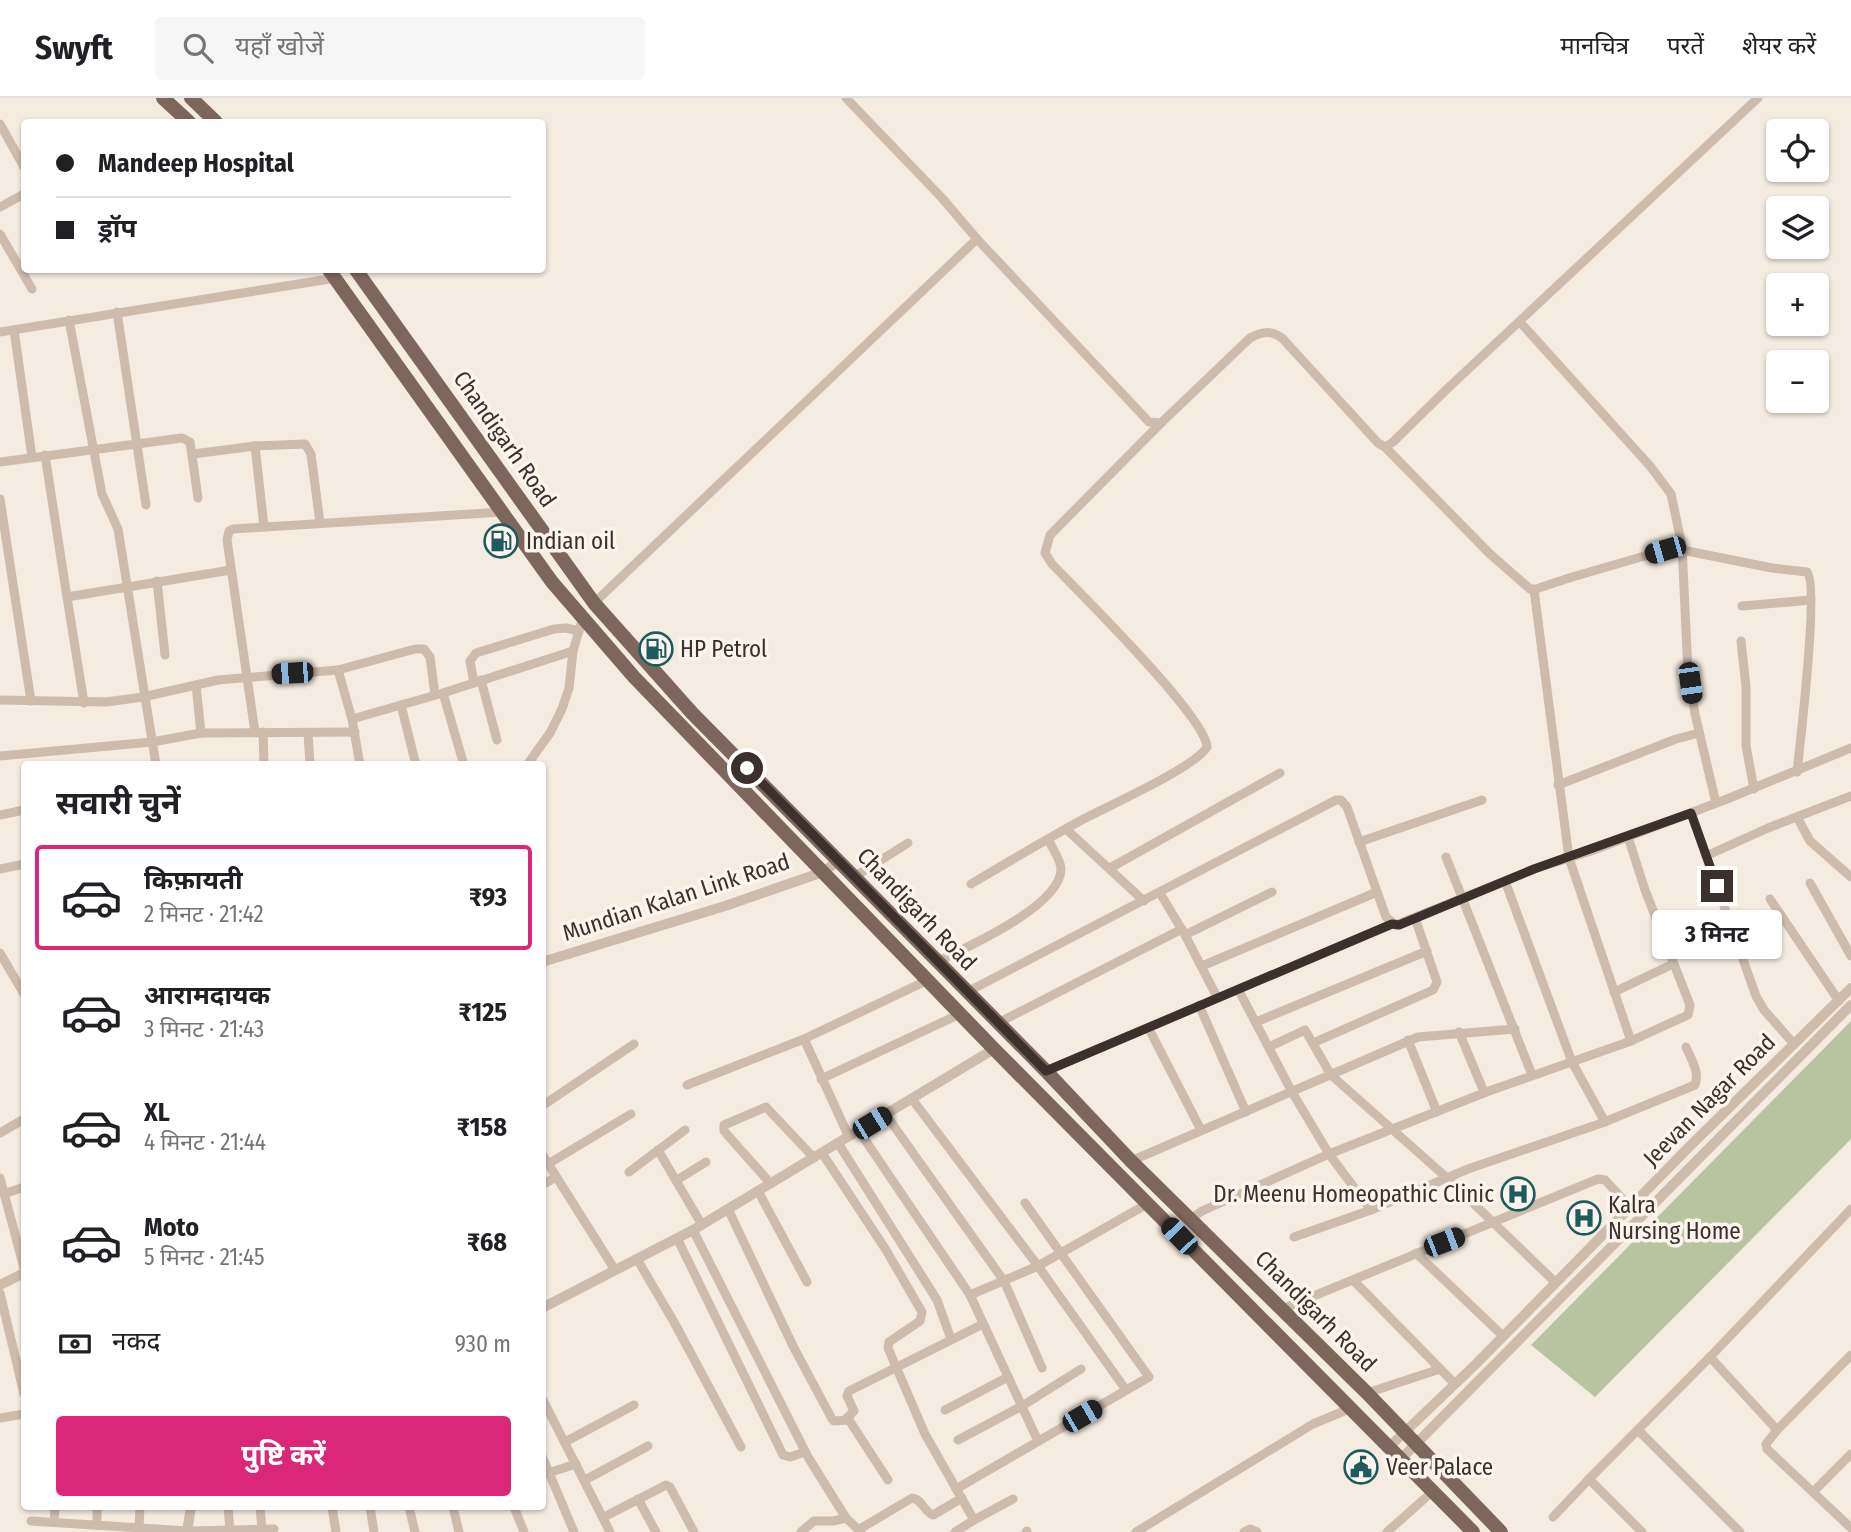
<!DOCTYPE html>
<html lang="hi">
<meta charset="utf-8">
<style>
body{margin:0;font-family:"Fira Sans Condensed","Noto Sans Devanagari",sans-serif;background:#f6f6f6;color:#202124;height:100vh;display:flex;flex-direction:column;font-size:26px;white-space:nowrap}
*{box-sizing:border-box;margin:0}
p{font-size:23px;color:#757577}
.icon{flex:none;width:38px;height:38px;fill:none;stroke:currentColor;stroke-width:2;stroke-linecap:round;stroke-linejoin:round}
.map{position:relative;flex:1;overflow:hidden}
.details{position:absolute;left:21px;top:663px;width:525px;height:749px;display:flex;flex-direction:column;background:#fff;border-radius:7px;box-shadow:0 2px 5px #0004}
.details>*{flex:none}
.banner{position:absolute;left:21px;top:21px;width:525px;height:154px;border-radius:7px;box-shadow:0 2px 5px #0004;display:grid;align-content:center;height:154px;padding:0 35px;background:#fff}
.buttons{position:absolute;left:1766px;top:21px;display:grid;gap:14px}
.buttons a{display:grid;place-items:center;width:63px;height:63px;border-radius:7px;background:#fff;box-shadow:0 2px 5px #0004;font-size:35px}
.end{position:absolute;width:32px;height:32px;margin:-16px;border:9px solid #3b302b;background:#fff;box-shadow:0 0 0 4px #fff}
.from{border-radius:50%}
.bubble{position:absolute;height:49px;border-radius:7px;background:#fff;box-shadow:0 2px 5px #0004;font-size:23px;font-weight:700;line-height:49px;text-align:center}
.car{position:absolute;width:21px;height:42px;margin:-21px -10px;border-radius:9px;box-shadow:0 0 5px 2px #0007;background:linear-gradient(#222 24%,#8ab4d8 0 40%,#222 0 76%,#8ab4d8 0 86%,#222 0)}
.banner b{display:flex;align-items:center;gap:24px;height:66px;font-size:26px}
.banner b+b{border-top:2px solid #e0e0e0}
.banner i{width:18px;height:18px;background:#202124}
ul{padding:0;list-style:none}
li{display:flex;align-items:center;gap:21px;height:105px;margin:0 14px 10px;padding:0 21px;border:4px solid transparent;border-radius:7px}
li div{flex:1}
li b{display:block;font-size:26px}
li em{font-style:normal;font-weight:700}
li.active{border-color:#db2777}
li>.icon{width:63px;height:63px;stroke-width:1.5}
h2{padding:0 35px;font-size:32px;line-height:84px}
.pay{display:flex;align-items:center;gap:18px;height:77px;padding:0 35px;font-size:26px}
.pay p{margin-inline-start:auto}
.primary-button{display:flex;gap:14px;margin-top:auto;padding:14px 35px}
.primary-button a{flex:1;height:80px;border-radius:7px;background:#db2777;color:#fff;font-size:28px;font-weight:700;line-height:80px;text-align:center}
header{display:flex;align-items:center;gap:42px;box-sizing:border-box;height:98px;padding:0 35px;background:#fff;border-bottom:2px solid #e0e0e0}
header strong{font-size:33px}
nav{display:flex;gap:38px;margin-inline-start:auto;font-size:24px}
.search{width:490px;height:63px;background:#f6f6f6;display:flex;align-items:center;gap:18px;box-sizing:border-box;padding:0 24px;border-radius:7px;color:#757577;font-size:26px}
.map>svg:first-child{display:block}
</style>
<header>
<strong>Swyft</strong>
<div class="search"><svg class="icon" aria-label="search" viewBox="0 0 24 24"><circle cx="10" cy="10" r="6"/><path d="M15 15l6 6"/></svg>यहाँ खोजें</div>
<nav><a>मानचित्र</a><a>परतें</a><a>शेयर करें</a></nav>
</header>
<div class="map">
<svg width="1851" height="1434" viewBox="0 0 1851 1434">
<rect width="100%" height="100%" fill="#f4ebe1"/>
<!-- green -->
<path fill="#b8c4a0" d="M 1851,923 L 1851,1041 L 1595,1299 L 1531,1247 Z"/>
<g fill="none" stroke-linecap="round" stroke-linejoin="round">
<!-- minor -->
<g stroke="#cdbbac" stroke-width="9">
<path d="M 846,0 L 942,100 L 977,141 L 1149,324 L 1161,325 L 1250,240 C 1263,233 1272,232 1283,241 L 1378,345 L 1385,349 L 1393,344 L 1447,291 L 1758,0"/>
<path d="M 0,26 L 24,69"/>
<path d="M 0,109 L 24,96"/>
<path d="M 0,136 L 32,191"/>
<path d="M 117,214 L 146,407"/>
<path d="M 69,222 L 102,396 L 118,431 L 156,667"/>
<path d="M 1520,224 L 1650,368 L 1671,396 L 1682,448 L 1688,574 L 1695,616 L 1716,705"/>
<path d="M 14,232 L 32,359"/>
<path d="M 0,234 L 336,180"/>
<path d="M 255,348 L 264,429"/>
<path d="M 1385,349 L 1490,456 L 1530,491 L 1536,491 L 1569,480 L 1672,450 L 1772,470 L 1807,474 C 1819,487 1800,646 1797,674"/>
<path d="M 193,356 L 255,348 L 305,346 L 311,356 L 320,425"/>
<path d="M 45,357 L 67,499"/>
<path d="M 0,364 L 182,340 L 190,344 L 198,400"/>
<path d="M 0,401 L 31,603"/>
<path d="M 157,483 L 165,557"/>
<path d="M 1534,492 L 1569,760 L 1631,943"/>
<path d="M 594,505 L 977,141"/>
<path d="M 1742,508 L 1811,502"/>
<path d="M 1741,543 L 1746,589 L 1746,648 L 1754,691"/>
<path d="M 338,572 L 352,621 L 360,667"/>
<path d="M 481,582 L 497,642"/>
<path d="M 474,585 L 470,563 L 476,555 L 554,531 L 566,530 L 579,533"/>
<path d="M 196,587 L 201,635"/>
<path d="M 443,595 L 463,664"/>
<path d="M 0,602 L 106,604 L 143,599 L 218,582 L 338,572 L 415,551 L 424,551 L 430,559 L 435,597"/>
<path d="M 84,605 L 67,499 L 231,472"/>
<path d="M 401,607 L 416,667"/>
<path d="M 352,621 L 443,595 L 573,553"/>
<path d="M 255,634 L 227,442 L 229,433 L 233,431 L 502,414"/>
<path d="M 263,634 L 264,667"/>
<path d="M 308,635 L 310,667"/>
<path d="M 0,658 L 152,644 L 201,635 L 355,634"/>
<path d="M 527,667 L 550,635 L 562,611 L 569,590 L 573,553 L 582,522"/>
<path d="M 1558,687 L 1676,641 L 1699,635"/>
<path d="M 1691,715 L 1756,898 L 1764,912 L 1794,946"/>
<path d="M 0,717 L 24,712"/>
<path d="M 1797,719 L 1810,743 L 1851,779"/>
<path d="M 1066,731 L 1144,803"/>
<path d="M 1359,744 L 1482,702"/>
<path d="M 1706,758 L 1768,730 L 1851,698"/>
<path d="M 1446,759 L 1532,977"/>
<path d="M 1110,770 L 1280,675"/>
<path d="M 0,771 L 24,766"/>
<path d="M 854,779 L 908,745"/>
<path d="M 1505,783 L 1572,964 L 1605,1024"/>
<path d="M 1810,785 L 1851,858"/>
<path d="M 971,786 C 1006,765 1042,744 1078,724 C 1103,710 1195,670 1207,649 C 1206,619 1079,494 1052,466 L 1045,455 L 1050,437 L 1161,325"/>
<path d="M 1160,795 L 1185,837 L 1217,899"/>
<path d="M 1770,801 L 1839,903"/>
<path d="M 1185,837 L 1272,794"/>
<path d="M 0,855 L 24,896"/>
<path d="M 937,864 C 967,849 1061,808 1061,771 C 1061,762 1052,750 1048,741"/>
<path d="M 1202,868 L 1377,794"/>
<path d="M 1238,891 L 1292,994 L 1329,1056 L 1371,1112"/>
<path d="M 967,894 L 1336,702 L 1341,702 L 1347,709 L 1386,819 L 1396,827 L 1534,771 L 1591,753 L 1727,701 L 1851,650"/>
<path d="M 1614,894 L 1673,866"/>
<path d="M 1199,907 L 1246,1014"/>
<path d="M 1256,924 L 1427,853"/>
<path d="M 998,925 L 1182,831"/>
<path d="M 1149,931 L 1201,1032"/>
<path d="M 1459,934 L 1484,994"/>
<path d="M 804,941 L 849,1039"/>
<path d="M 1408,942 L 1437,1014"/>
<path d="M 1313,945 L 1433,892 L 1437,884 L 1415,820"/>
<path d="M 1269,949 L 1305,932 L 1331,977 L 1447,1080 L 1556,1185"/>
<path d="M 1046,973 L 1392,826"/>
<path d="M 821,981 L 960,916"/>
<path d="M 687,987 L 804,941 L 928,882"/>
<path d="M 912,1001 L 1038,1168 L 1126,1292"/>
<path d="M 542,1008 L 634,946"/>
<path d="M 886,1017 L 1004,1183 L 1042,1270"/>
<path d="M 859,1033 L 970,1197 L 1038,1343"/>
<path d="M 0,1035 L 24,1021"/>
<path d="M 838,1045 L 937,1202 L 951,1241"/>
<path d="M 658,1052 L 702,1127"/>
<path d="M 822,1055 L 886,1152 L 922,1214 L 920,1223 L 889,1244 L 888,1250 L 925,1336 L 974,1422 L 955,1434"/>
<path d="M 542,1056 L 615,1172"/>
<path d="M 1131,1063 L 1418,939 L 1515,931"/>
<path d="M 548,1066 L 631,1016"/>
<path d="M 629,1074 L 685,1032"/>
<path d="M 0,1080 L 24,1170"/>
<path d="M 677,1082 L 706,1064"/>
<path d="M 771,1086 L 724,1033 L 724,1027 L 766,1009 L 814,1060"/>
<path d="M 542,1087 L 556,1079"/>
<path d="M 758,1093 L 807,1184"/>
<path d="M 4,1096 L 24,1089"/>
<path d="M 728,1111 L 793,1248 L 832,1321 L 834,1323 L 849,1322 L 888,1382"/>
<path d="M 1191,1121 L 1202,1113 L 1329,1056 L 1489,993 L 1631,943 L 1688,917 L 1690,907 L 1645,792 L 1628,739"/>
<path d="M 693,1132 L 808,1359 L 846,1420 L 861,1434"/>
<path d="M 1294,1139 L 1371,1112 L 1468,1071 L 1602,1025 L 1695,987 C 1700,974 1691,961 1686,949"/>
<path d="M 677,1140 L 783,1357 L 790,1359 L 805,1354"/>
<path d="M 1416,1155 L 1503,1238"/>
<path d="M 637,1161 L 674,1224 L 741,1349"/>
<path d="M 1354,1183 L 1455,1286"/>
<path d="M 0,1195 L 24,1296"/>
<path d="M 970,1197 L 1038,1168 L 1147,1106"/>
<path d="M 1282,1211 L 1598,1081 L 1605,1082 L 1631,1110"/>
<path d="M 1851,1257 L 1777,1332 L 1766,1346 L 1767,1351 L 1851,1430"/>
<path d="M 1367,1295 L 1440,1271"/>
<path d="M 542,1300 L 610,1434"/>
<path d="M 945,1312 L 1008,1279"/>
<path d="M 0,1320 L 24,1316"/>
<path d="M 846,1321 L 854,1313 L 847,1298 L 849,1293 L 983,1226"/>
<path d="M 1638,1332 L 1740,1434"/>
<path d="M 1777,1332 L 1710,1259 L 1851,1111"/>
<path d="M 958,1342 L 1022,1308 L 1081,1271"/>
<path d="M 565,1344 L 634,1307"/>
<path d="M 542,1358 L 574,1434"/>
<path d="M 542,1377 L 576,1366"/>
<path d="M 1589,1381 L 1710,1259"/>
<path d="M 585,1382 L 648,1348"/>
<path d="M 956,1391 L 1149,1279 L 1025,1105"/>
<path d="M 1813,1394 L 1851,1356"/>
<path d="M 638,1401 L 656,1434"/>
<path d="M 228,1409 L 230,1432"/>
<path d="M 260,1409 L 262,1431"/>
<path d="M 332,1409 L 336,1434"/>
<path d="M 370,1409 L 374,1434"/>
<path d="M 409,1409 L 415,1434"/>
<path d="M 453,1409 L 459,1434"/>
<path d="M 514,1409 L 524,1434"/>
<path d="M 604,1419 L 666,1387 L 670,1389 L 694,1434"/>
<path d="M 1553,1419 L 1589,1381 L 1642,1434"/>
<path d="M 974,1422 L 1013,1401"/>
<path d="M 31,1423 L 188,1433 L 274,1431"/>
<path d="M 54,1424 L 55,1409"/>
<path d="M 97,1427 L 97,1409"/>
<path d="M 139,1430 L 140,1409"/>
<path d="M 858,1432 L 912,1400 C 922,1401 924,1414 933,1417 L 962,1400"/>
<path d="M 801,1434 L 814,1423 L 833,1423 L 846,1420"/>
<path d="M 1026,1434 L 1027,1433"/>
<path d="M 1136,1434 L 1313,1326 L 1349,1311"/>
<path d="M 1244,1434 L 1250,1431 L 1257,1434"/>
<path d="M 1387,1434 L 1432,1394"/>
</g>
<!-- tertiary -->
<g stroke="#cdbbac" stroke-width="10">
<path d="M 542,864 L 725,808 L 823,774 L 838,763"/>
<path d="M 0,1187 L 24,1175"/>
<path d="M 542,1210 L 693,1132 L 994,951"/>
<path d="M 1388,1350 L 1475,1267 L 1690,1048 L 1851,890"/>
<path d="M 1401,1361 L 1851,907"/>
<path d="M 187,1434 L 191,1409"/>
</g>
<!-- primary -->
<g stroke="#7d675c" stroke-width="14">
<path d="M 163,0 L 189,24"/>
<path d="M 191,0 L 216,24"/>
<path d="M 329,172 L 552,484 L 634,579 L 994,951 L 1473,1434"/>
<path d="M 356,172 L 594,505 L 692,615 L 1046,973 L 1131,1063 L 1367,1295 L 1501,1434"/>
</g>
</g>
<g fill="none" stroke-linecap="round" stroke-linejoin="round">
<!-- route -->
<path stroke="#3b302b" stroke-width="9" d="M 747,670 L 1046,973 L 1392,826 L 1399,827 L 1534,771 L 1691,715 L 1717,788"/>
</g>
<!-- icons -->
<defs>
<symbol id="fuel-ring" viewBox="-11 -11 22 22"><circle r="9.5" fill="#fbf5ee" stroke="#1f5a5e" stroke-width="1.5"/><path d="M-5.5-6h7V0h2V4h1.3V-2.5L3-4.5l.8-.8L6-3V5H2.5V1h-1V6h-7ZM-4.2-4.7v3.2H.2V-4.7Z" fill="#1f5a5e"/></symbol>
<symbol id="hospital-ring" viewBox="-11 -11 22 22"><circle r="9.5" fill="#fbf5ee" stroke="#1f5a5e" stroke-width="1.5"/><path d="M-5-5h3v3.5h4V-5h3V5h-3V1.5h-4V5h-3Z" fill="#1f5a5e"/></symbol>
<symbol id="civic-ring" viewBox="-11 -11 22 22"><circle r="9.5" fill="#fbf5ee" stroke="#1f5a5e" stroke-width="1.5"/><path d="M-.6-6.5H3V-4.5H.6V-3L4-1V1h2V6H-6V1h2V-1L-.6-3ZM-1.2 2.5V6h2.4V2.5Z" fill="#1f5a5e"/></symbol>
</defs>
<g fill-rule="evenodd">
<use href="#fuel-ring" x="482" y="424" width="38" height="38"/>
<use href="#fuel-ring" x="637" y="532" width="38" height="38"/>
<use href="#hospital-ring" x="1499" y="1077" width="38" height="38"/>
<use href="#hospital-ring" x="1565" y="1101" width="38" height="38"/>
<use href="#civic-ring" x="1342" y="1350" width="38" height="38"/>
</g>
<g text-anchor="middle" stroke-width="7" stroke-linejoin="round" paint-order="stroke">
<!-- street labels -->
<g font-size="23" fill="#3b302b" stroke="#fbf5ee">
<text transform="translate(505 341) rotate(55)" y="8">Chandigarh Road</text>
<text transform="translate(676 799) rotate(-18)" y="8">Mundian Kalan Link Road</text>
<text transform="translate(917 811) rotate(46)" y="8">Chandigarh Road</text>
<text transform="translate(1709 1002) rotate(-45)" y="8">Jeevan Nagar Road</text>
<text transform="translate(1316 1213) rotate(45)" y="8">Chandigarh Road</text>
</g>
<!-- poi labels -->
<g font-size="23" fill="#3b302b" stroke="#fbf5ee" text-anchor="start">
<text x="526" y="451">Indian oil</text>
<text x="680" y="559">HP Petrol</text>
<text x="1494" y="1104" text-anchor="end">Dr. Meenu Homeopathic Clinic</text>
<text x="1608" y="1115">Kalra<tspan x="1608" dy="26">Nursing Home</tspan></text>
<text x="1386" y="1377">Veer Palace</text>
</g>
</g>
</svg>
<div class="buttons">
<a><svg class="icon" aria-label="locate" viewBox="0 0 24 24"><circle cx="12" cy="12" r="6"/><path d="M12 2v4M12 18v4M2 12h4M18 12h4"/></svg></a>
<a><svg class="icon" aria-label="layers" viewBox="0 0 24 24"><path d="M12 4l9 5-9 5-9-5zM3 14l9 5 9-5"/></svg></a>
<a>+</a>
<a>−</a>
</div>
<i class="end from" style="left:747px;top:670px"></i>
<i class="end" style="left:1717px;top:788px"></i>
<div class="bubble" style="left:1652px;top:812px;width:130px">3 मिनट</div>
<i class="car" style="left:1665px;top:452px;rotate:254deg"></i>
<i class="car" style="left:292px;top:575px;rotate:266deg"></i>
<i class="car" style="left:1690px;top:585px;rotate:172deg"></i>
<i class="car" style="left:872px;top:1025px;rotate:59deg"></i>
<i class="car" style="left:1179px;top:1138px;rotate:316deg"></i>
<i class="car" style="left:1444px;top:1144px;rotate:69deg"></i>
<i class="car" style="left:1082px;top:1318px;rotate:60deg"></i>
<div class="banner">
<b><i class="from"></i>Mandeep Hospital</b>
<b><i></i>ड्रॉप</b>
</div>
<section class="details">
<h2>सवारी चुनें</h2>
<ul>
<li class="active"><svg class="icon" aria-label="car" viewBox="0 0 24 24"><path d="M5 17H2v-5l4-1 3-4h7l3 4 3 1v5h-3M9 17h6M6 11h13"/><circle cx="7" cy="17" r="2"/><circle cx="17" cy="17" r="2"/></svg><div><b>किफ़ायती</b><p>2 मिनट · 21:42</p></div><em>₹93</em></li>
<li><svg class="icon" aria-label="car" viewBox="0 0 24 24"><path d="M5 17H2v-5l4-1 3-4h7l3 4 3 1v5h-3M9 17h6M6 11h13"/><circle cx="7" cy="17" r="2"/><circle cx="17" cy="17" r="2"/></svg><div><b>आरामदायक</b><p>3 मिनट · 21:43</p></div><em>₹125</em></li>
<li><svg class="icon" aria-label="car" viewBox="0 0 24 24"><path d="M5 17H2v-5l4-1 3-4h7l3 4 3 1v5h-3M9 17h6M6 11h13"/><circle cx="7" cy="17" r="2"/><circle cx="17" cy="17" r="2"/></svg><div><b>XL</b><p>4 मिनट · 21:44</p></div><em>₹158</em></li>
<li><svg class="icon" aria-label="car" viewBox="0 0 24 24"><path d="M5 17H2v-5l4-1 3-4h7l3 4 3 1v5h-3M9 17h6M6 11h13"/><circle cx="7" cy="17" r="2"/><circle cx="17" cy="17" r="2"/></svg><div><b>Moto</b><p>5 मिनट · 21:45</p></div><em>₹68</em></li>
</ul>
<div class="pay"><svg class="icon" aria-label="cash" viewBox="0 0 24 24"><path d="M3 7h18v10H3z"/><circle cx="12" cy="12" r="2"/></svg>नकद<p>930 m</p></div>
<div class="primary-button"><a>पुष्टि करें</a></div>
</section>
</div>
